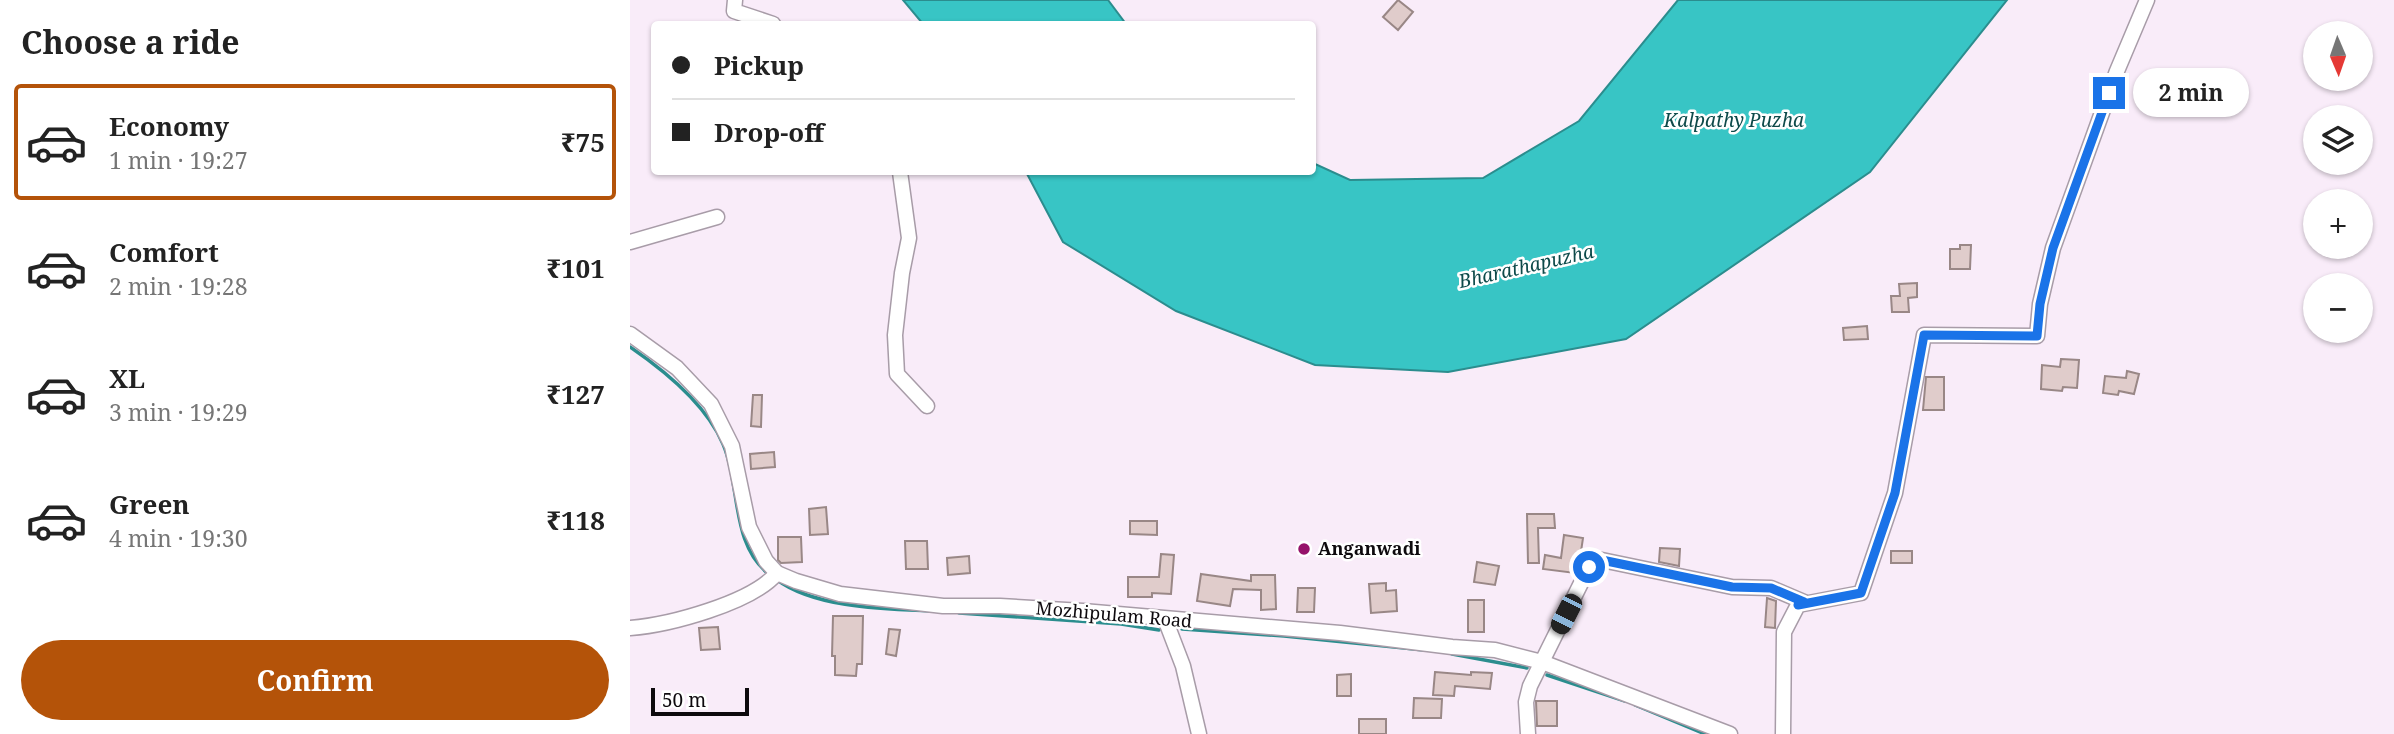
<!DOCTYPE html>
<meta charset="utf-8">
<style>
body{margin:0;font-family:"Noto Serif",serif;background:#f2f2f2;color:#222;height:100vh;display:flex;flex-direction:column;font-size:26px;white-space:nowrap}
*{box-sizing:border-box;margin:0}
p{font-size:23px;color:#767676}
.icon{flex:none;width:38px;height:38px;fill:none;stroke:currentColor;stroke-width:2;stroke-linecap:round;stroke-linejoin:round}
.map{position:relative;flex:1;overflow:hidden}
.side{display:flex;flex-direction:column;background:#fff;width:630px}
.side>*{flex:none}
.top-card{position:absolute;left:21px;top:21px;width:665px;height:154px;border-radius:7px;box-shadow:0 2px 5px #0004;display:grid;align-content:center;height:154px;padding:0 21px;background:#fff}
.needle{width:46px;rotate:178deg}
.controls{position:absolute;left:1673px;top:21px;display:grid;gap:14px}
.controls a{display:grid;place-items:center;width:70px;height:70px;border-radius:50%;background:#fff;box-shadow:0 2px 5px #0004;font-size:35px}
.scale{position:absolute;left:21px;bottom:18px;width:98px;box-sizing:border-box;padding-left:7px;border:4px solid #0e0a0e;border-top:0;font-size:19px;line-height:24px;white-space:nowrap;color:#0e0a0e;-webkit-text-stroke:5px #fff;paint-order:stroke}
.end{position:absolute;width:32px;height:32px;margin:-16px;border:9px solid #1a73e8;background:#fff;box-shadow:0 0 0 4px #fff}
.from{border-radius:50%}
.bubble{position:absolute;height:49px;border-radius:24px;background:#fff;box-shadow:0 2px 5px #0004;font-size:23px;font-weight:700;line-height:49px;text-align:center}
.car{position:absolute;width:21px;height:42px;margin:-21px -10px;border-radius:9px;box-shadow:0 0 5px 2px #0007;background:linear-gradient(#222 24%,#8ab4d8 0 40%,#222 0 76%,#8ab4d8 0 86%,#222 0)}
.top-card b{display:flex;align-items:center;gap:24px;height:66px;font-size:26px}
.top-card b+b{border-top:2px solid #e0e0e0}
.top-card i{width:18px;height:18px;background:#222}
ul{padding:0;list-style:none}
li{display:flex;align-items:center;gap:21px;height:116px;margin:0 14px 10px;padding:0 7px;border:4px solid transparent;border-radius:7px}
li div{flex:1}
li b{display:block;font-size:26px}
li em{font-style:normal;font-weight:700}
li.active{border-color:#b45309}
li>.icon{width:63px;height:63px;stroke-width:1.5}
h2{padding:0 21px;font-size:32px;line-height:84px}
.button{display:flex;gap:14px;margin-top:auto;padding:14px 21px}
.button a{flex:1;height:80px;border-radius:42px;background:#b45309;color:#fff;font-size:28px;font-weight:700;line-height:80px;text-align:center}
main{display:flex;flex:1;min-height:0}
.map>svg:first-child{display:block}
</style>
<main>
<section class="side">
<h2>Choose a ride</h2>
<ul>
<li class="active"><svg class="icon" aria-label="car" viewBox="0 0 24 24"><path d="M5 17H2v-5l4-1 3-4h7l3 4 3 1v5h-3M9 17h6M6 11h13"/><circle cx="7" cy="17" r="2"/><circle cx="17" cy="17" r="2"/></svg><div><b>Economy</b><p>1 min · 19:27</p></div><em>₹75</em></li>
<li><svg class="icon" aria-label="car" viewBox="0 0 24 24"><path d="M5 17H2v-5l4-1 3-4h7l3 4 3 1v5h-3M9 17h6M6 11h13"/><circle cx="7" cy="17" r="2"/><circle cx="17" cy="17" r="2"/></svg><div><b>Comfort</b><p>2 min · 19:28</p></div><em>₹101</em></li>
<li><svg class="icon" aria-label="car" viewBox="0 0 24 24"><path d="M5 17H2v-5l4-1 3-4h7l3 4 3 1v5h-3M9 17h6M6 11h13"/><circle cx="7" cy="17" r="2"/><circle cx="17" cy="17" r="2"/></svg><div><b>XL</b><p>3 min · 19:29</p></div><em>₹127</em></li>
<li><svg class="icon" aria-label="car" viewBox="0 0 24 24"><path d="M5 17H2v-5l4-1 3-4h7l3 4 3 1v5h-3M9 17h6M6 11h13"/><circle cx="7" cy="17" r="2"/><circle cx="17" cy="17" r="2"/></svg><div><b>Green</b><p>4 min · 19:30</p></div><em>₹118</em></li>
</ul>
<div class="button"><a>Confirm</a></div>
</section>
<div class="map">
<svg width="1764" height="734" viewBox="0 0 1764 734">
<rect width="100%" height="100%" fill="#f9ecf9"/>
<!-- water -->
<g fill="#38c5c5" stroke="#2b8d8e" stroke-width="2">
<path d="M 273,0 L 478,0 L 496,24 L 293,24 Z"/>
<path d="M 1048,0 L 1377,0 L 1240,172 L 996,339 L 818,372 L 685,365 L 546,311 L 433,242 L 396,172 L 682,172 L 683,163 L 720,180 L 853,178 L 949,121 Z"/>
</g>
<g fill="none" stroke-linecap="round" stroke-linejoin="round">
<!-- stream -->
<g stroke="#2b8d8e" stroke-width="3.5">
<path d="M 0,347 C 35,371 76,404 93,444 C 111,486 100,545 140,575"/>
<path d="M 146,579 C 184,608 255,609 301,611"/>
<path d="M 329,613 L 491,624 L 529,630"/>
<path d="M 552,629 L 654,636 L 794,650"/>
<path d="M 822,654 L 897,668"/>
<path d="M 917,675 L 995,701"/>
<path d="M 1005,705 L 1075,734"/>
</g>
</g>
<!-- building -->
<g fill="#e0cccb" stroke="#998786" stroke-width="2">
<path d="M 768,0 L 783,12 L 768,30 L 753,17 Z"/>
<path d="M 1330,245 L 1341,245 L 1340,269 L 1320,269 L 1320,249 L 1330,249 Z"/>
<path d="M 1287,283 L 1287,297 L 1278,298 L 1279,312 L 1262,312 L 1261,296 L 1270,296 L 1269,284 Z"/>
<path d="M 1237,326 L 1238,339 L 1214,340 L 1213,328 Z"/>
<path d="M 1431,359 L 1449,360 L 1447,388 L 1433,387 L 1432,391 L 1411,389 L 1412,365 L 1430,367 Z"/>
<path d="M 1497,371 L 1509,374 L 1504,394 L 1489,391 L 1488,395 L 1473,393 L 1475,376 L 1496,378 Z"/>
<path d="M 1296,377 L 1314,377 L 1314,410 L 1293,410 Z"/>
<path d="M 123,395 L 132,395 L 131,427 L 121,426 Z"/>
<path d="M 144,452 L 145,467 L 121,469 L 120,454 Z"/>
<path d="M 196,507 L 198,534 L 180,535 L 179,509 Z"/>
<path d="M 897,514 L 924,514 L 925,528 L 908,528 L 909,563 L 898,563 Z"/>
<path d="M 500,521 L 527,521 L 527,535 L 500,534 Z"/>
<path d="M 934,535 L 953,538 L 949,565 L 945,573 L 913,569 L 915,555 L 931,558 Z"/>
<path d="M 148,537 L 171,537 L 172,562 L 151,563 L 148,560 Z"/>
<path d="M 275,541 L 297,541 L 298,569 L 276,569 Z"/>
<path d="M 1030,548 L 1050,549 L 1049,566 L 1029,562 Z"/>
<rect x="1261" y="551" width="21" height="12"/>
<path d="M 531,554 L 544,555 L 541,594 L 522,593 L 522,597 L 498,597 L 498,577 L 529,577 Z"/>
<path d="M 339,556 L 340,573 L 318,575 L 317,558 Z"/>
<path d="M 847,562 L 869,566 L 865,585 L 844,582 Z"/>
<path d="M 571,574 L 621,581 L 621,575 L 645,575 L 646,609 L 631,610 L 631,590 L 603,589 L 600,606 L 567,601 Z"/>
<path d="M 756,583 L 756,591 L 766,590 L 767,611 L 741,613 L 739,584 Z"/>
<path d="M 668,588 L 685,588 L 684,612 L 667,612 Z"/>
<path d="M 1137,598 L 1146,601 L 1145,628 L 1135,627 Z"/>
<rect x="838" y="600" width="16" height="32"/>
<path d="M 203,616 L 233,616 L 232,664 L 227,664 L 226,676 L 205,675 L 205,656 L 202,656 Z"/>
<path d="M 88,627 L 90,649 L 71,650 L 69,628 Z"/>
<path d="M 259,629 L 270,630 L 266,656 L 256,654 Z"/>
<path d="M 805,672 L 841,675 L 841,672 L 862,673 L 860,689 L 825,686 L 824,696 L 803,695 Z"/>
<path d="M 721,674 L 721,696 L 707,696 L 707,675 Z"/>
<path d="M 784,698 L 812,699 L 811,718 L 783,718 Z"/>
<path d="M 906,701 L 927,701 L 927,726 L 907,726 Z"/>
<rect x="729" y="719" width="27" height="15"/>
</g>
<g fill="none" stroke-linecap="round" stroke-linejoin="round">
<defs>
<g id="minor">
<path d="M 105,0 L 104,11 L 143,24"/>
<path d="M 270,172 L 279,238 L 272,273 L 265,335 L 267,374 L 297,406"/>
<path d="M 0,242 L 87,217"/>
<path d="M 0,334 L 47,368 L 81,404 L 102,446 L 119,527 L 136,561 L 147,573 L 166,581 L 210,594 L 313,606 L 370,606 L 453,611 L 710,633 L 822,647 L 865,650 L 912,662 L 1100,734"/>
<path d="M 535,619 L 553,666 L 569,734"/>
<path d="M 0,628 C 39,625 122,603 147,573"/>
<path d="M 898,734 L 896,702 L 900,686 L 959,567 L 967,559 L 1102,587 L 1141,588 L 1174,602 L 1168,605"/>
<path d="M 1153,734 L 1154,632 L 1168,605 L 1231,593 L 1265,493 L 1294,335 L 1407,336 L 1410,304 L 1423,248 L 1487,71 L 1517,0"/>
</g>
</defs>
<!-- minor casing -->
<use href="#minor" stroke="#a89ca8" stroke-width="17"/>
<!-- minor -->
<use href="#minor" stroke="#fff" stroke-width="14"/>
</g>
<g fill="none" stroke-linecap="round" stroke-linejoin="round">
<!-- route -->
<path stroke="#1a73e8" stroke-width="9" d="M 959,567 L 967,559 L 1102,587 L 1141,588 L 1174,602 L 1168,605 L 1231,593 L 1265,493 L 1294,335 L 1407,336 L 1410,304 L 1423,248 L 1479,93"/>
</g>
<!-- markers -->
<circle fill="#95126a" stroke="#fff" stroke-width="2.5" cx="674" cy="549" r="7"/>
<g text-anchor="middle" stroke-width="5" stroke-linejoin="round" paint-order="stroke">
<!-- poi labels -->
<g font-size="18" font-weight="bold" fill="#0e0a0e" stroke="#fff" text-anchor="start">
<text x="688" y="555">Anganwadi</text>
</g>
<!-- street labels -->
<g font-size="18" fill="#0e0a0e" stroke="#fff">
<text transform="translate(484 615) rotate(5)" y="6">Mozhipulam Road</text>
</g>
<!-- water labels -->
<g font-size="19" font-style="italic" fill="#0d4a4a" stroke="#fff">
<text x="1104" y="127">Kalpathy Puzha</text>
<text transform="translate(896 266) rotate(-13)" y="7">Bharathapuzha</text>
</g>
</g>
</svg>
<div class="controls">
<a><svg class="needle" viewBox="-14 -14 28 28"><path d="M0-13l5 13h-10z" fill="#e53935"/><path d="M0 13l5-13h-10z" fill="#767676"/></svg></a>
<a><svg class="icon" aria-label="layers" viewBox="0 0 24 24"><path d="M12 4l9 5-9 5-9-5zM3 14l9 5 9-5"/></svg></a>
<a>+</a>
<a>−</a>
</div>
<div class="scale">50 m</div>
<i class="end from" style="left:959px;top:567px"></i>
<i class="end" style="left:1479px;top:93px"></i>
<div class="bubble" style="left:1503px;top:68px;width:116px">2 min</div>
<i class="car" style="left:936px;top:614px;rotate:207deg"></i>
<div class="top-card">
<b><i class="from"></i>Pickup</b>
<b><i></i>Drop-off</b>
</div>
</div>
</main>
